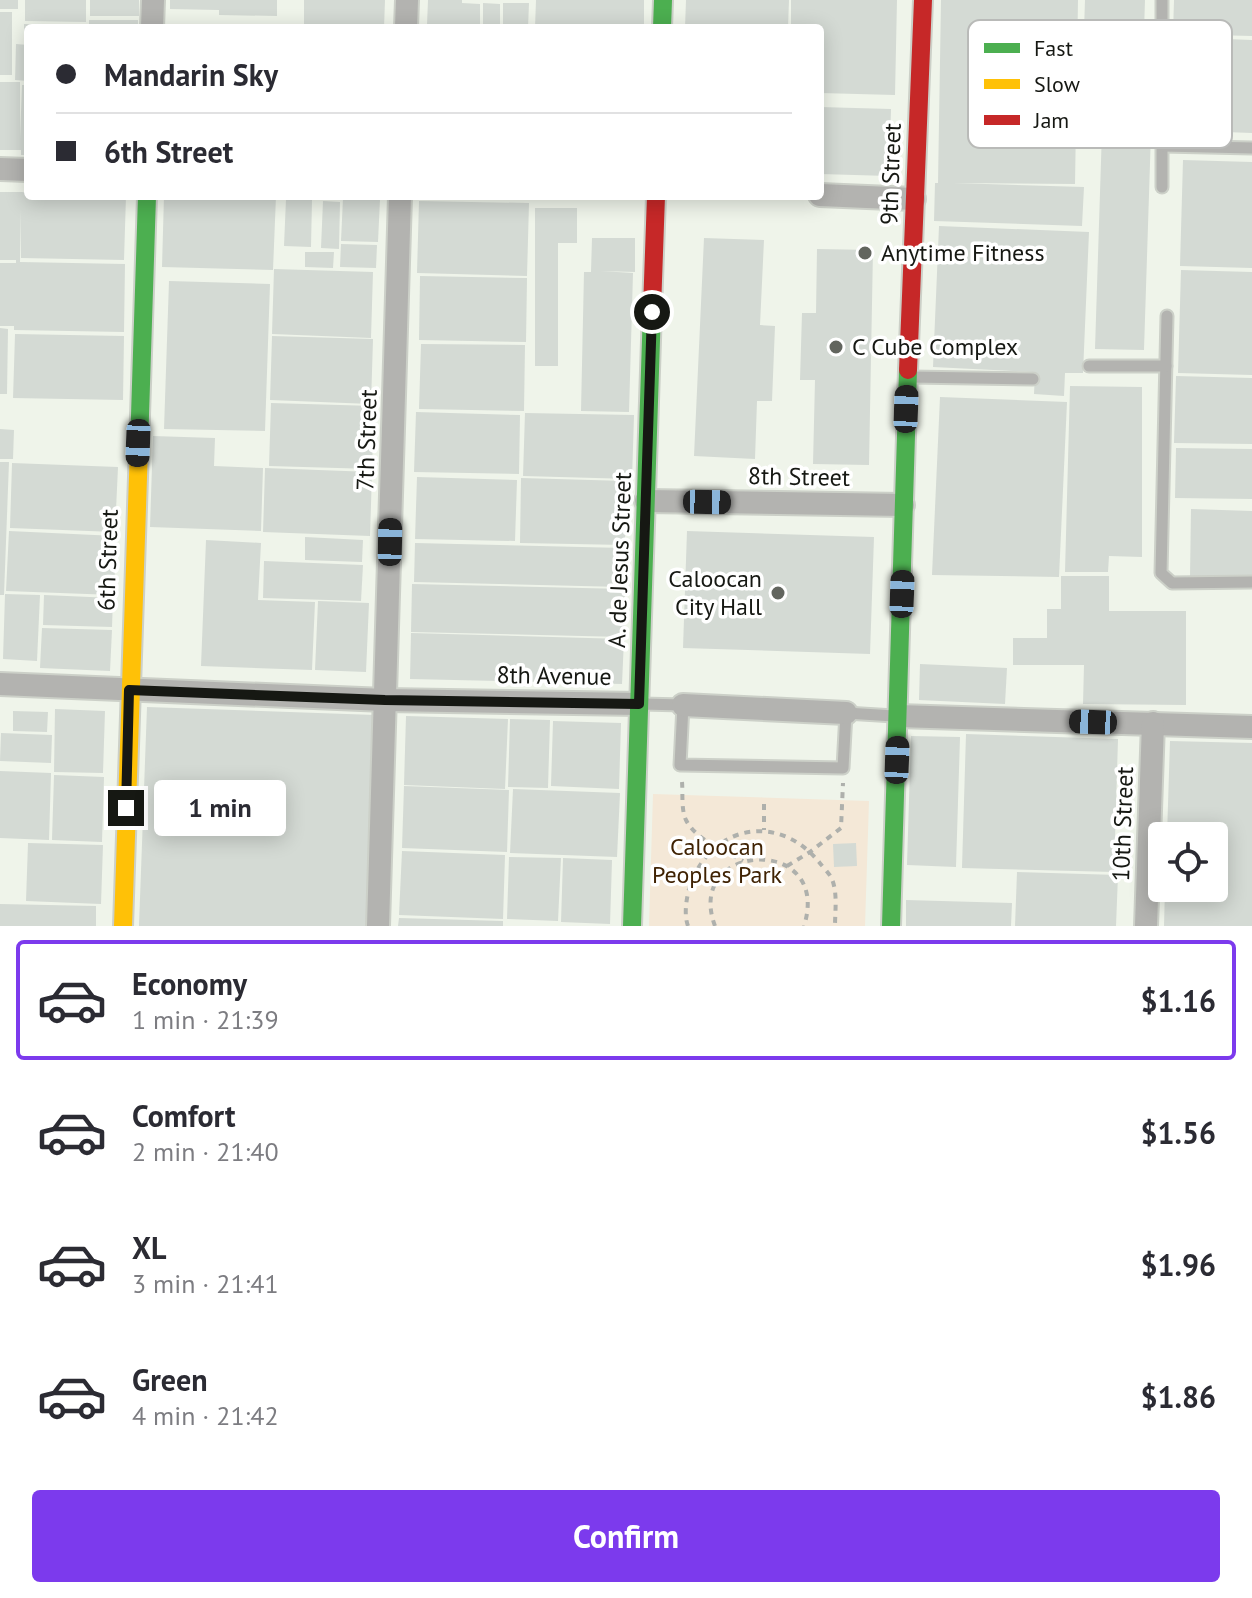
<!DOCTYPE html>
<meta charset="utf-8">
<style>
body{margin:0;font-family:"PT Sans",sans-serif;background:#f7f7f7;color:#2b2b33;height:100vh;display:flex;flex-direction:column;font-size:30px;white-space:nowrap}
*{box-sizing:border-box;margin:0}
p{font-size:26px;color:#7c7c81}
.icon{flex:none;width:44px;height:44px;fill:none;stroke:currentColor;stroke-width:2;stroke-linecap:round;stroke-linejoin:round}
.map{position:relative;height:926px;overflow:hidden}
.panel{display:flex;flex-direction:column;background:#fff;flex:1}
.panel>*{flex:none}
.banner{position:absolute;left:24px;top:24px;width:800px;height:176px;border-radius:8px;box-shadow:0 4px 20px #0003;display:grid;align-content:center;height:176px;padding:0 32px;background:#fff}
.fabs{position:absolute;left:1148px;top:822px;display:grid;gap:16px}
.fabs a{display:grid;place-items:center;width:80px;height:80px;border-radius:8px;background:#fff;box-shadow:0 4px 20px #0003;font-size:40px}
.end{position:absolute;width:36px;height:36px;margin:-18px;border:10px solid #161813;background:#fff;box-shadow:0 0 0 4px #fff}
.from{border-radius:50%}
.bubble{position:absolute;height:56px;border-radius:8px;background:#fff;box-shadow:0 4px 20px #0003;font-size:26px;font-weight:600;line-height:56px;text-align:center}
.car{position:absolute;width:24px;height:48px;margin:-24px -12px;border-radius:10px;box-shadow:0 0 6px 2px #0007;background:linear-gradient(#222 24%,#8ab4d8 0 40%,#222 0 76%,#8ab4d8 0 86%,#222 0)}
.banner b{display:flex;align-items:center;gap:28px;height:76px;font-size:30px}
.banner b+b{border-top:2px solid #e1e1e2}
.banner i{width:20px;height:20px;background:#2b2b33}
ul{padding:14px 0 0;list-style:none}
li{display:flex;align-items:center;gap:24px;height:120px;margin:0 16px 12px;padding:0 16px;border:4px solid transparent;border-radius:8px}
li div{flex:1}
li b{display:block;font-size:30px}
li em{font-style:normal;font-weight:600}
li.on{border-color:#7c3aed}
li>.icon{width:72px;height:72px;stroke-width:1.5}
.cta{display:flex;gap:16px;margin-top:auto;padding:16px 32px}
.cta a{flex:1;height:92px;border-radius:8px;background:#7c3aed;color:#fff;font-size:32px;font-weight:600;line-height:92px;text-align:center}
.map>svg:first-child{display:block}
</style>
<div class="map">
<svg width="1252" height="926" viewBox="0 0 1252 926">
<rect width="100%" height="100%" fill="#eff4ea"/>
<!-- green -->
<path fill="#f4e8d7" d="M 653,794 L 869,801 L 865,926 L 649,926 Z"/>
<!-- building -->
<g fill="#d4dad4">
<rect x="0" y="0" width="18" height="9"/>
<path d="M 25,0 L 86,0 L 86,22 L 25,21 Z"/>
<rect x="90" y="0" width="49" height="16"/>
<path d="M 170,0 L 277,0 L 277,16 L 219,15 L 219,10 L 170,9 Z"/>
<path d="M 304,0 L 385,0 L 384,28 L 304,28 Z"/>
<path d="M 428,0 L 462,0 L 462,3 L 480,4 L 480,24 L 427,25 Z"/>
<path d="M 536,0 L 644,0 L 644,28 L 535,28 Z"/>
<path d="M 686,0 L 789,0 L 788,28 L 685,28 Z"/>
<path d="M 791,0 L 897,0 L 895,95 L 820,93 L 820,28 L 791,28 Z"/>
<path d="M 941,0 L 1078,0 L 1075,184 L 953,183 L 1084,187 L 1082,226 L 934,221 L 935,183 L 938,183 Z"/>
<path d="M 1085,0 L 1145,0 L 1143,62 L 1083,60 Z"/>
<path d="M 1174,0 L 1252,0 L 1252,36 L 1173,34 Z"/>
<path d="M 483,3 L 500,4 L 500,27 L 483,26 Z"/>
<path d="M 503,3 L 529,3 L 528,28 L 503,27 Z"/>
<rect x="0" y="12" width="12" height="63"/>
<rect x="89" y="20" width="49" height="8"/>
<path d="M 24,24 L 86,25 L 86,28 L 28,28 L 28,42 L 24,42 Z"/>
<path d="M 1174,37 L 1252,40 L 1252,133 L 1170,130 Z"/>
<path d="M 16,44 L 28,45 L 28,81 L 15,80 Z"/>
<path d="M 1104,68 L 1153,70 L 1144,350 L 1095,349 Z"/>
<path d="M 0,82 L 20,82 L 20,139 L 22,85 L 28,85 L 28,155 L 21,155 L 21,150 L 0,150 Z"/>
<path d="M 820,107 L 891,109 L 889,176 L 820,174 Z"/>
<path d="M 1183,160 L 1252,162 L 1252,268 L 1180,266 Z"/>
<path d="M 0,192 L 22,192 L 28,193 L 28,196 L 126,196 L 124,260 L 21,258 L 21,209 L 20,262 L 125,264 L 124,332 L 14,330 L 14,326 L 0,326 L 0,263 L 16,263 L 16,260 L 0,260 Z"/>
<path d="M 164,196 L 276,196 L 273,270 L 162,267 Z"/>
<path d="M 343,198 L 380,199 L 378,242 L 341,241 Z"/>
<path d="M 286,199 L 312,200 L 311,247 L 284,246 Z"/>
<path d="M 323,201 L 340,202 L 339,249 L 321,248 Z"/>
<path d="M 419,201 L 529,203 L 527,276 L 417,273 Z"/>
<path d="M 535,208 L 577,208 L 577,243 L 558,243 L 558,366 L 535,366 Z"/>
<path d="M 939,226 L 1089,232 L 1083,373 L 1065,373 L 1064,396 L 1034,394 L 1035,372 L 933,367 Z"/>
<path d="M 592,238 L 635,238 L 635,272 L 601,271 L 633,273 L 629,412 L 581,411 L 584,272 L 591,272 Z"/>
<path d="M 704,238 L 764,240 L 760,325 L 775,326 L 772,401 L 757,401 L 755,459 L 694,456 Z"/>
<path d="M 341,244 L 377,245 L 376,268 L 340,267 Z"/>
<path d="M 817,249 L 873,250 L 869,465 L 813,464 L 815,380 L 800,380 L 802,313 L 816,313 Z"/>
<path d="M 305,252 L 334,252 L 333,268 L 305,267 Z"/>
<path d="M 274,269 L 373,272 L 371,338 L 272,334 Z"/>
<path d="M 1181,270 L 1252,272 L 1252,375 L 1178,373 Z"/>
<path d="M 420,276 L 527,278 L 526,342 L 419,340 Z"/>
<path d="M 169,281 L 270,284 L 265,431 L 164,429 Z"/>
<path d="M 0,328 L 8,329 L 7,394 L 0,394 Z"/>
<path d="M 15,334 L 124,336 L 123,400 L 13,398 Z"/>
<path d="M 272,336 L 373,339 L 371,404 L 270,400 Z"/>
<path d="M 421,344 L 525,345 L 524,411 L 419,409 Z"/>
<path d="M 1176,376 L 1252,378 L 1252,444 L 1174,443 Z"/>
<path d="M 1070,386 L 1142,387 L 1142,557 L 1109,556 L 1108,572 L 1065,572 Z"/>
<path d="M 940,397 L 1067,402 L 1059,577 L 932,575 Z"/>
<path d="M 271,403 L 374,406 L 372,469 L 269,466 Z"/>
<path d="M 416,412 L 520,415 L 519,474 L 414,472 Z"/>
<path d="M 525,413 L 634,415 L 632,479 L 523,476 Z"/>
<path d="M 0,429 L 14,430 L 13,459 L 0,459 Z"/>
<path d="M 153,436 L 215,438 L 214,466 L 263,468 L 261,531 L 150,527 Z"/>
<path d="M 1176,448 L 1252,449 L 1252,499 L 1175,498 Z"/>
<path d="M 0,462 L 9,462 L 4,595 L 0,595 Z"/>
<path d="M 12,463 L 118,467 L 115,532 L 10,528 Z"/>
<path d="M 265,468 L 372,472 L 370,536 L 263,532 Z"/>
<path d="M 417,477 L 517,480 L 515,541 L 415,539 Z"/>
<path d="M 521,478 L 626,481 L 625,545 L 520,543 Z"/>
<path d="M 1191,509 L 1252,511 L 1252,578 L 1190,577 Z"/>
<path d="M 9,531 L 116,536 L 114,595 L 6,591 Z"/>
<path d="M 687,531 L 874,537 L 870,654 L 683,648 Z"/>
<path d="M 305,537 L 363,540 L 362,562 L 305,560 Z"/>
<path d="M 206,540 L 261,543 L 258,600 L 315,602 L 312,670 L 201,666 Z"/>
<path d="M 415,543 L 624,548 L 623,587 L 414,582 Z"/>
<path d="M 264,561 L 363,565 L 361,601 L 263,598 Z"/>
<path d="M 1061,576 L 1109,576 L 1109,611 L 1186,611 L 1186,705 L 1083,704 L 1084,665 L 1013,665 L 1013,638 L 1047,638 L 1047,609 L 1061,609 Z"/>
<path d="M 412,584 L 625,589 L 624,637 L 411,632 Z"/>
<path d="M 5,594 L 40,595 L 37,661 L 3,659 Z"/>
<path d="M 44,595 L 113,598 L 112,627 L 43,625 Z"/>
<path d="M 318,601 L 369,603 L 366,672 L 315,670 Z"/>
<path d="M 42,628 L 112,630 L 110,671 L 40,668 Z"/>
<path d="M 411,633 L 624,639 L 622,684 L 410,679 Z"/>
<path d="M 920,664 L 1007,668 L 1005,704 L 919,700 Z"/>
<path d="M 147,707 L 375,715 L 367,926 L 139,926 Z"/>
<path d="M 55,709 L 105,711 L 103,773 L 54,772 Z"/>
<path d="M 13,711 L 48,712 L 47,732 L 13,731 Z"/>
<path d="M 406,716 L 508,719 L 505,789 L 404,785 Z"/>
<path d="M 510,719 L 550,720 L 548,788 L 508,787 Z"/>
<path d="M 553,721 L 621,723 L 619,789 L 551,786 Z"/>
<path d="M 1,733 L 52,735 L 51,763 L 0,761 Z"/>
<path d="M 966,734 L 1118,739 L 1114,872 L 962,868 Z"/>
<path d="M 911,736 L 960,737 L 956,867 L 907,865 Z"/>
<path d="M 1170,741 L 1252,743 L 1252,926 L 1164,926 L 1165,888 L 1214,888 L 1214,836 L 1167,836 Z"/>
<path d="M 0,771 L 51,773 L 49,840 L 0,838 Z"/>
<path d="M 54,775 L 104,777 L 102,842 L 52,840 Z"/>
<path d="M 404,786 L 509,790 L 507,852 L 402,848 Z"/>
<path d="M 513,789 L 620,793 L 617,857 L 510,853 Z"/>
<path d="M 28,843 L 103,845 L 101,904 L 26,901 Z"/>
<path d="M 856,843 L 857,866 L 834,867 L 833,844 Z"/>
<path d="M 402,851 L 505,855 L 503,919 L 399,915 Z"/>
<path d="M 509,857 L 561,858 L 558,921 L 507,919 Z"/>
<path d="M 563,858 L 612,860 L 610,924 L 561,922 Z"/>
<path d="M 1017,872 L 1118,875 L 1116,926 L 1015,926 Z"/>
<path d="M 906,900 L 1012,903 L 1011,926 L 906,926 Z"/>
<path d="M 0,904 L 96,906 L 96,926 L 0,926 Z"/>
<path d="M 399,918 L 503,921 L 503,926 L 398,926 Z"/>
</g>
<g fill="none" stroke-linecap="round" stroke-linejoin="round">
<defs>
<g id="lane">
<path d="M 1162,0 L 1162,187"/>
<path d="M 1163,146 L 1252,148"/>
<path d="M 1167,316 L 1161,573 L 1172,583 L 1252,582"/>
<path d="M 1089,366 L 1166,366"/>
<path d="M 911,377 L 1033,379"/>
<path d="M 642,704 L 683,705 L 680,765 L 843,768 L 846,713 L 894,716"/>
</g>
<g id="street">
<path d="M 152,28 L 153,0"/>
<path d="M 406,28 L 407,0"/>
<path d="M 0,169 L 28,170"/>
<path d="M 820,195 L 914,199"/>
<path d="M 646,501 L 903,505"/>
<path d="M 0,684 L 385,700 L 639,704"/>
<path d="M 683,705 L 846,713"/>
<path d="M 898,716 L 1252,727"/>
<path d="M 378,926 L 400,196"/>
<path d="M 1146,926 L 1153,723"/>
</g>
<g id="fast">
<path d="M 662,28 L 663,0"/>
<path d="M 139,447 L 147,196"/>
<path d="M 632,926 L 652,309"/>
<path d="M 891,926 L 908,370"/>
</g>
<path id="slow" d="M 123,926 L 139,447"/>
<g id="jam">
<path d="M 652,309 L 656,196"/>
<path d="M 908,370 L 923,0"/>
</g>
</defs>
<!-- lane casing -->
<use href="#lane" stroke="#ccd0c8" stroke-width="15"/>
<!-- street casing -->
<use href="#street" stroke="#ccd0c8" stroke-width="26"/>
<!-- fast casing -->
<use href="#fast" stroke="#ccd0c8" stroke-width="22"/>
<!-- slow casing -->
<use href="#slow" stroke="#ccd0c8" stroke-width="22"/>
<!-- jam casing -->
<use href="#jam" stroke="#ccd0c8" stroke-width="22"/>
<!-- path -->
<g stroke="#aeb0ac" stroke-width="4" stroke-dasharray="6 6" stroke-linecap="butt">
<path d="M 682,782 C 683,793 681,810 686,820 C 696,840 725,851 743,861"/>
<path d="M 764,804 L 764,830"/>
<path d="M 787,866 L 810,852 L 841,828 L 843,783"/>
<path d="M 688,926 C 684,915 686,901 689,889 C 708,827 776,810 819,862 C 822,866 828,872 831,877 C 838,891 835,911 835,926"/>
<path d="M 715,926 C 683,841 833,834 804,926"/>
</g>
<!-- lane -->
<use href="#lane" stroke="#b3b3b0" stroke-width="11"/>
<!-- street -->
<use href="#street" stroke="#b3b3b0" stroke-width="22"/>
<!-- fast -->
<use href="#fast" stroke="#4caf50" stroke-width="18"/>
<!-- slow -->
<use href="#slow" stroke="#ffc107" stroke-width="18"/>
<!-- jam -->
<use href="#jam" stroke="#c62828" stroke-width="18"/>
</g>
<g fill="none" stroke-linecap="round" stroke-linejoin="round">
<!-- route -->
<path stroke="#161813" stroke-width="10" d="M 126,808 L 129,690 L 385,700 L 639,704 L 652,312"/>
</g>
<!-- markers -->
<g fill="#62655e" stroke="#fff" stroke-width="3">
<circle cx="865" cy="253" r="8"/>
<circle cx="836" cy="347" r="8"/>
<circle cx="778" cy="593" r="8"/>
</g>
<g text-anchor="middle" stroke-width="7" stroke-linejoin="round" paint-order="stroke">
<!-- street labels -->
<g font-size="24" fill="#161813" stroke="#fff">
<text transform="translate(891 174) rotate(-88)" y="8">9th Street</text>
<text transform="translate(367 440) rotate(-88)" y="8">7th Street</text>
<text transform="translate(799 477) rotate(1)" y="8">8th Street</text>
<text transform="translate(108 560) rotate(-88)" y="8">6th Street</text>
<text transform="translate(620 560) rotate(-88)" y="8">A. de Jesus Street</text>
<text transform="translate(554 676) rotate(1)" y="8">8th Avenue</text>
<text transform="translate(1123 824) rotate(-88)" y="8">10th Street</text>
</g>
<!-- poi labels -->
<g font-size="24" fill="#161813" stroke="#fff" text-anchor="start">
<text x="881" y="261">Anytime Fitness</text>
<text x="852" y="355">C Cube Complex</text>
<text x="762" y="587" text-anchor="end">Caloocan<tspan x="762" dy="28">City Hall</tspan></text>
</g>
<!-- park labels -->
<g font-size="24" fill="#3f2203" stroke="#fff">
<text x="717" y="855">Caloocan<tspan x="717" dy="28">Peoples Park</tspan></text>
</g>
</g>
<!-- legend -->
<rect x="968" y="20" width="264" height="128" rx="12" fill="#fff" stroke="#b9bab8" stroke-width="2"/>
<rect x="984" y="43" width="36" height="10" fill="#4caf50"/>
<rect x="984" y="79" width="36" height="10" fill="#ffc107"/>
<rect x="984" y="115" width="36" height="10" fill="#c62828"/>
<g font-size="22" fill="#161813">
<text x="1034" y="56">Fast</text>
<text x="1034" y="92">Slow</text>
<text x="1034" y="128">Jam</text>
</g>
</svg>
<div class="fabs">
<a><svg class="icon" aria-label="locate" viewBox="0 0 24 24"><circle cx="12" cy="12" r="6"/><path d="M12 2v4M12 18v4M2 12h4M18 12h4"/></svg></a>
</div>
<i class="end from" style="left:652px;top:312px"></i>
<i class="end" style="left:126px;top:808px"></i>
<div class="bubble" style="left:154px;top:780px;width:132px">1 min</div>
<i class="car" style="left:906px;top:409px;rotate:2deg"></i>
<i class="car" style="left:138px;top:443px;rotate:182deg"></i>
<i class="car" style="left:707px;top:502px;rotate:91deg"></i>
<i class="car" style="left:390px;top:542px;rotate:1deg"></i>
<i class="car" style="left:902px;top:594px;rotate:2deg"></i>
<i class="car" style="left:1093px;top:722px;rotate:272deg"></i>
<i class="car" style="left:897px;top:760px;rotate:2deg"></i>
<div class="banner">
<b><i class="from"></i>Mandarin Sky</b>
<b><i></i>6th Street</b>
</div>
</div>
<section class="panel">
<ul>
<li class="on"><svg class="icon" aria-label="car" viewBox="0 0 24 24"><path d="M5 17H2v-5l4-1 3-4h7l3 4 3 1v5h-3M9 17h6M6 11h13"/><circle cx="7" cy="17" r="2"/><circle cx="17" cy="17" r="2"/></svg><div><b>Economy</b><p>1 min · 21:39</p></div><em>$1.16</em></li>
<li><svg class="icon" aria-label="car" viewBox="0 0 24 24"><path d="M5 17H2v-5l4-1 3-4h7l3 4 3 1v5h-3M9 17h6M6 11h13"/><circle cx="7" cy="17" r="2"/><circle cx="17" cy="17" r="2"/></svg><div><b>Comfort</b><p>2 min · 21:40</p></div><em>$1.56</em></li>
<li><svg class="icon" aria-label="car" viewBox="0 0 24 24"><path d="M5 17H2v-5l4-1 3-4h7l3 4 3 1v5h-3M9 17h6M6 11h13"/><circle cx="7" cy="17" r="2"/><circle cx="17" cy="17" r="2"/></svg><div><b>XL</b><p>3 min · 21:41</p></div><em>$1.96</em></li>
<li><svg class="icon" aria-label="car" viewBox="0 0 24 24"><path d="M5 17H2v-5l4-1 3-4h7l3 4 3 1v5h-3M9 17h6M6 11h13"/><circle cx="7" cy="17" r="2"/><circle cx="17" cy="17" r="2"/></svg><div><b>Green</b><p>4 min · 21:42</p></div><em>$1.86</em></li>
</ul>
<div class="cta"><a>Confirm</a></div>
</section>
